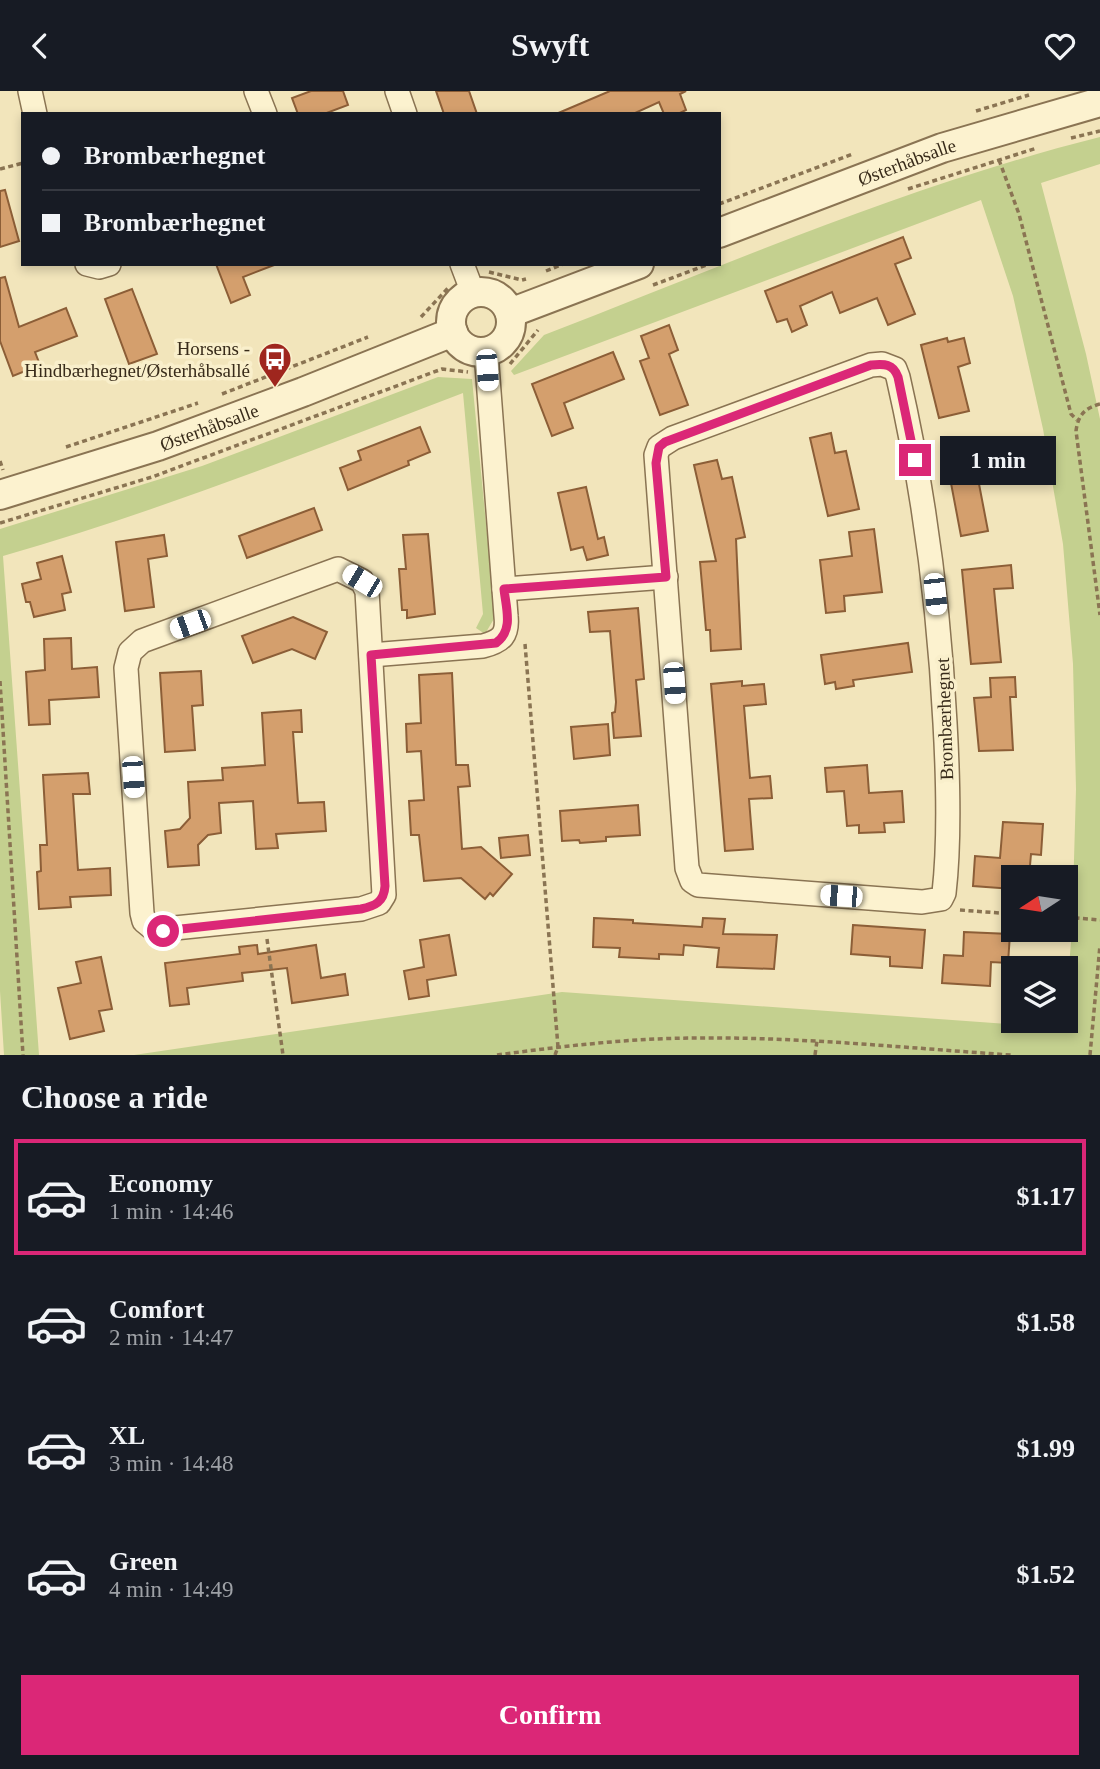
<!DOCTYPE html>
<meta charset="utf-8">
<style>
body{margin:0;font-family:"Times New Roman",serif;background:#20242c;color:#f1f3f6;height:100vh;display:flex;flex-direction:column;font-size:26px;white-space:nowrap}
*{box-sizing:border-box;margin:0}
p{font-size:23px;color:#9ea1a6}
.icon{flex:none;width:38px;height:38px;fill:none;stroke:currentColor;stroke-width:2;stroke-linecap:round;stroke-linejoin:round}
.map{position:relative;height:964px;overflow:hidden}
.details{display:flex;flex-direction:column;background:#171b24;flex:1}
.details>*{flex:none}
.guide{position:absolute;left:21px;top:21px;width:700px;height:154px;border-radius:0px;box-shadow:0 4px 10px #0003;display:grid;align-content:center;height:154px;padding:0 21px;background:#171b24}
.needle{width:46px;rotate:258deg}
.buttons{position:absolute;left:1001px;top:774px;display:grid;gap:14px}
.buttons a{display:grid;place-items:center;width:77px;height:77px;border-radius:0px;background:#171b24;box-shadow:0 4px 10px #0003;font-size:35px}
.end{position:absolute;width:32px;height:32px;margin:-16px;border:9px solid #db2777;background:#fff;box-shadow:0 0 0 4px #fff}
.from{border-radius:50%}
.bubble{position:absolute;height:49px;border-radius:0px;background:#171b24;box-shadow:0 4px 10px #0003;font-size:23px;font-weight:700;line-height:49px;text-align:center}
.car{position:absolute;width:21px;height:42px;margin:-21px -10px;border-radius:9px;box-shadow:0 0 5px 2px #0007;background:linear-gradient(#fff 24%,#345 0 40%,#fff 0 76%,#345 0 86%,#fff 0)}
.guide b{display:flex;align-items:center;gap:24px;height:66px;font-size:26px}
.guide b+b{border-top:2px solid #363941}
.guide i{width:18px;height:18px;background:#f1f3f6}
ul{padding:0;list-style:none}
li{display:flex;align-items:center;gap:21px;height:116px;margin:0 14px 10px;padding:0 7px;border:4px solid transparent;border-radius:0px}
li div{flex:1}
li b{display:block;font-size:26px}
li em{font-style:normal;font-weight:700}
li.current{border-color:#db2777}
li>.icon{width:63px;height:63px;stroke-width:1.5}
h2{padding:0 21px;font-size:32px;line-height:84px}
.primary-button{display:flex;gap:14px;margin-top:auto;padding:14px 21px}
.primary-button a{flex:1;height:80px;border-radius:0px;background:#db2777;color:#fff;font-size:28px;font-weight:700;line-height:80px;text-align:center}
header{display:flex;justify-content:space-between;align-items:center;height:91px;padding:0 21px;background:#171b24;font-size:32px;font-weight:700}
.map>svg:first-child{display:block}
</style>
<header><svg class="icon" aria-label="back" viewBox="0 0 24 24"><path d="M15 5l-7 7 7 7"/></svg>Swyft<svg class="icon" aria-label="heart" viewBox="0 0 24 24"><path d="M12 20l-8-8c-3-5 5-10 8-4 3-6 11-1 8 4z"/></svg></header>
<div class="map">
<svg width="1100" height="964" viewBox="0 0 1100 964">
<rect width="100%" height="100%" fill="#f2e5bb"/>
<!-- green -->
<g fill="#c4d08f">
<path d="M 1100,46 L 1100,73 L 1041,92 L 1086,263 L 1100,328 L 1100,964 L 134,964 L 562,901 L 1064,937 L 1072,839 L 1076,698 L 1073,573 L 1063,453 L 1043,338 L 1013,205 L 981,109 L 514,284 L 511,280 L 544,244 C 728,173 909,94 1100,46 Z"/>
<path d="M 438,286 L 472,288 L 495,526 L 485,543 L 476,537 L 483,523 L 463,302 C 311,360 160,420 3,465 L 39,964 L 4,964 L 0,900 L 0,438 L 202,375 Z"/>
</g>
<!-- building -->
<g fill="#d49f6d" stroke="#8c5e37" stroke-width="2">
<path d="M 311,0 L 343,0 L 348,14 L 324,23 L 298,23 L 292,7 Z"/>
<path d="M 436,0 L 469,0 L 477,23 L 444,23 Z"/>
<path d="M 610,0 L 686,0 L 680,3 L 686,19 L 678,23 L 664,23 L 659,11 L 633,23 L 556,23 Z"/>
<path d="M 5,99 L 19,150 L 0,156 L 0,100 Z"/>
<path d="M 903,146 L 911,167 L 895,173 L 915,223 L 888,234 L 877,207 L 840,222 L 832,201 L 800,215 L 807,234 L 792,241 L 787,228 L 777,231 L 765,200 Z"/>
<path d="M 216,173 L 273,173 L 274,174 L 243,186 L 250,204 L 231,212 Z"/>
<path d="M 5,186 L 19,236 L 66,217 L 77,245 L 35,261 L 40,274 L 13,285 L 0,250 L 0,187 Z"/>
<path d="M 132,198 L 157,263 L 129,273 L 105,208 Z"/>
<path d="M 669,234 L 678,259 L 669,263 L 688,314 L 660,324 L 640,270 L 649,267 L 641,245 Z"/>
<path d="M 947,247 L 948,251 L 964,247 L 970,272 L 958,276 L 969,320 L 939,327 L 921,254 Z"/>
<path d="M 613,261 L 624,288 L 564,312 L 573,337 L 552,345 L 532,293 Z"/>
<path d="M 420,336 L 430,361 L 408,370 L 409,374 L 348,399 L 340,377 L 361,369 L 358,360 Z"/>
<path d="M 831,342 L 835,362 L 846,360 L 859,418 L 828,425 L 810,347 Z"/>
<path d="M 991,363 L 996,389 L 979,393 L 988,440 L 961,445 L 947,371 Z"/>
<path d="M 717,369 L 722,388 L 732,386 L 745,446 L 736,448 L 741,558 L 711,560 L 710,539 L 706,539 L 700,471 L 716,470 L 694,374 Z"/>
<path d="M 586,396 L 598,448 L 604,446 L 608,464 L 587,469 L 583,456 L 571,459 L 558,402 Z"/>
<path d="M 314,417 L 322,439 L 247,467 L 239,445 Z"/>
<path d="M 874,438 L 882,501 L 844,505 L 845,520 L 826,522 L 820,469 L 852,465 L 849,441 Z"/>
<path d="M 428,443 L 435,523 L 407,527 L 407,519 L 402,519 L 399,478 L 406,478 L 403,444 Z"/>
<path d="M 164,444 L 167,465 L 148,468 L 154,516 L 125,520 L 116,451 Z"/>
<path d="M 62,465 L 71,501 L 62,503 L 65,519 L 34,526 L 30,511 L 26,511 L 22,493 L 41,488 L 37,472 Z"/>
<path d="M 1011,474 L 1013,497 L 994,498 L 1001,571 L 971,573 L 962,479 Z"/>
<path d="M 638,517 L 644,588 L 636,589 L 641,645 L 614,647 L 612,622 L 615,621 L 616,611 L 610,540 L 590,541 L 588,521 Z"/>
<path d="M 293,526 L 327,541 L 315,568 L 292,558 L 253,572 L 242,545 Z"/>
<path d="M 71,547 L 72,578 L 97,576 L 99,606 L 49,609 L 50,633 L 29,634 L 26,581 L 45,579 L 44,548 Z"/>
<path d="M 908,552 L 912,581 L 853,589 L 854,595 L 836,598 L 835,591 L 825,593 L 821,564 Z"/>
<path d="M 201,580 L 203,614 L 192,615 L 195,659 L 165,661 L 160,582 Z"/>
<path d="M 452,582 L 456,674 L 468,674 L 470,695 L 458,696 L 462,758 L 481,756 L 512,783 L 493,805 L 490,802 L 485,808 L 461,787 L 424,790 L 419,744 L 411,744 L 409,710 L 424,709 L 421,660 L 407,661 L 406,633 L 421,632 L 419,584 Z"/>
<path d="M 1015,586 L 1016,606 L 1010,606 L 1013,659 L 979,660 L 974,607 L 991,606 L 990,587 Z"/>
<path d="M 742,590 L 742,595 L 764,593 L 766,613 L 744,615 L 750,687 L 770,685 L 772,707 L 749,708 L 753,758 L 725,760 L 711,593 Z"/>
<path d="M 301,619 L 302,641 L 293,641 L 298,712 L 324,711 L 326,740 L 276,743 L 278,757 L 256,758 L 253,710 L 219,712 L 221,742 L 208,744 L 198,754 L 199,774 L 168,776 L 165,740 L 180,738 L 190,727 L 188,691 L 223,689 L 222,677 L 265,674 L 262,622 Z"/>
<path d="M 608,633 L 610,664 L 574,668 L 571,636 Z"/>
<path d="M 867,674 L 869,702 L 902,700 L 904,731 L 884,732 L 885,741 L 859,742 L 859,734 L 847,735 L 844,700 L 827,701 L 825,677 Z"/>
<path d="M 88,682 L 90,703 L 73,703 L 78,779 L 110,777 L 111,804 L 70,806 L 71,816 L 39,818 L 37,781 L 41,780 L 40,754 L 47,754 L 43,684 Z"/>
<path d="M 638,714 L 640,744 L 606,746 L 606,750 L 580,752 L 579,749 L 562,750 L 560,720 Z"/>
<path d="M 1003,731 L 1043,733 L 1041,764 L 1031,763 L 1029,786 L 1013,786 L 1013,798 L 973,795 L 975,765 L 1000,767 Z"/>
<path d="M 528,744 L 530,764 L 501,767 L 499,747 Z"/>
<path d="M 594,827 L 633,829 L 633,832 L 702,836 L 703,827 L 725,828 L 723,843 L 777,844 L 774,878 L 717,876 L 719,857 L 684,854 L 683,864 L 659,863 L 659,868 L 619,866 L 620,857 L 593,856 Z"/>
<path d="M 853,834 L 925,839 L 922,877 L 890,875 L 890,866 L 851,863 Z"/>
<path d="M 964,841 L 1010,843 L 1008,872 L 991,871 L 990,895 L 942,892 L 944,864 L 963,865 Z"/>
<path d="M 449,844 L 456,884 L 427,889 L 429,905 L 409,908 L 404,880 L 424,876 L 420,849 Z"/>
<path d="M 257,854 L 258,863 L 316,854 L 321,887 L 345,883 L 348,904 L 292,912 L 287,877 L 242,882 L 243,890 L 187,897 L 189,913 L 170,915 L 165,872 L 240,863 L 239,856 Z"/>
<path d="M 101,866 L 112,918 L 99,920 L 104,940 L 70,948 L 58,897 L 81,892 L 76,871 Z"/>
</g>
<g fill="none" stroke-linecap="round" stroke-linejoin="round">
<defs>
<g id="minor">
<path d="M 30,0 L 35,23"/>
<path d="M 256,0 L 265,23"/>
<path d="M 397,0 L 405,23"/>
<path d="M 87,173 L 99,176 L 109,173"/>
<path d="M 462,173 L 473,202"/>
<path d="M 882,273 L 895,278 L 898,286 C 924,400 939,515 945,632 C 948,685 950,750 944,802 L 941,808 L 922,811 L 698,794 L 692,790 L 687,777 L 656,364 L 659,356 L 673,347 L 871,274 Z"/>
<path d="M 338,478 L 362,490 L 367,500 L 384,804 L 379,812 L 361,818 L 155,839 L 144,830 L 142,822 L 126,577 L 130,561 L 142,550 Z"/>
<path d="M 504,498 L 666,486"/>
<path d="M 371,564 L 483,555 C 502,550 508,544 506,525 L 486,261"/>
</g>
<g id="tertiary">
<path id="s1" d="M 719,142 L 942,57 L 1100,11"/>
<circle cx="481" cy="231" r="30"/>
<path d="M 510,222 L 639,173"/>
<path id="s2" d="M 0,404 L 158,355 L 303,301 L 453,241"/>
</g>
</defs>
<!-- minor casing -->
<use href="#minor" stroke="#8a7453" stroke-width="26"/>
<!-- tertiary casing -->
<use href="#tertiary" stroke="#8a7453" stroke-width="32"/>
<!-- path -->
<g stroke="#8a7453" stroke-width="3.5" stroke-dasharray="5 3.5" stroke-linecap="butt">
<path d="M 976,20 L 1029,4"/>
<path d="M 1071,47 L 1100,40"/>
<path d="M 999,69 L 1019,123 L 1071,323 L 1077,329"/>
<path d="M 0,78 L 23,72"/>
<path d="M 908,98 L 1037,57"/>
<path d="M 719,113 L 853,63"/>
<path d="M 546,180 L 563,173"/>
<path d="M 489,181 L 522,189 L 526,188"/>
<path d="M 653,194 L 709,173"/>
<path d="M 421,226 L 449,196"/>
<path d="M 510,273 L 538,239"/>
<path d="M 222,303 L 368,246"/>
<path d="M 1100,313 C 1085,317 1078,324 1076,340 L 1100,524"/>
<path d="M 66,356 L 198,312"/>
<path d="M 0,370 L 3,379"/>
<path d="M 0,432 L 152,386 L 442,278 L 468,281"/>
<path d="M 525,553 L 558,956 L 555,964"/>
<path d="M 0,590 L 23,964"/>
<path d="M 960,819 L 1013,823"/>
<path d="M 1066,826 L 1100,829"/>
<path d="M 267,848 L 283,964"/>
<path d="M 497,964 C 564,955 632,947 698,947 C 803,946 907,957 1011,964"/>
<path d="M 815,964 L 817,950"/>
<path d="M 1090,964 L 1100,854"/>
</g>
<!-- minor -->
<use href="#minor" stroke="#fcf2cf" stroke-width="23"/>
<!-- tertiary -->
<use href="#tertiary" stroke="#fcf2cf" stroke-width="28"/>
</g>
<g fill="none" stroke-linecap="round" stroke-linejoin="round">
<!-- route -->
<path stroke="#db2777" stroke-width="9" d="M 163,840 L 361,818 C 375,815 384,811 385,795 L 371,564 L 496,552 C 514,539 506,517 504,498 L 666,486 L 656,372 L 659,356 L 665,351 L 871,274 C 884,273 893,272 898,286 L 915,369"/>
</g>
<!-- icons -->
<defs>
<symbol id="bus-pin" viewBox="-11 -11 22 30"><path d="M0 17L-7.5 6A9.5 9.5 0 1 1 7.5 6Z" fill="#9f261e" stroke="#f9efcb"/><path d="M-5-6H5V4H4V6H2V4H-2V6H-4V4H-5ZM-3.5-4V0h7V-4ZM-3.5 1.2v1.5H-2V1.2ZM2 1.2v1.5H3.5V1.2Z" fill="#fff"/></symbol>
</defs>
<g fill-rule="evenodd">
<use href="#bus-pin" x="256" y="249" width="38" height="52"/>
</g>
<g text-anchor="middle" stroke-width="7" stroke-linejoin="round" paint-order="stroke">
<!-- street labels -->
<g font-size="19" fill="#382b1a" stroke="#f9efcb">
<text dy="7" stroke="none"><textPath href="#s1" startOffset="201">Østerhåbsalle</textPath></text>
<text dy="7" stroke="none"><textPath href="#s2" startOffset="220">Østerhåbsalle</textPath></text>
<text transform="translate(944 628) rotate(-92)" y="7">Brombærhegnet</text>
</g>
<!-- poi labels -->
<g font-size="19" fill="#382b1a" stroke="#f9efcb" text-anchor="end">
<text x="250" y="264">Horsens -<tspan x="250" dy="22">Hindbærhegnet/Østerhåbsallé</tspan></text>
</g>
</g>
</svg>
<div class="buttons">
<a><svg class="needle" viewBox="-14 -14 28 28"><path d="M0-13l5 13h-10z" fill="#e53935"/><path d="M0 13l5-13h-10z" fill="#9ea1a6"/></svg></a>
<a><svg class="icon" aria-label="layers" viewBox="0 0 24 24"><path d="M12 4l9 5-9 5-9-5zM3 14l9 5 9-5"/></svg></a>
</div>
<i class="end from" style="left:163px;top:840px"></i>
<i class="end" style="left:915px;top:369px"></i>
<div class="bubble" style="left:940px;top:345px;width:116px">1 min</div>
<i class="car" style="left:487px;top:279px;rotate:176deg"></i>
<i class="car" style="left:362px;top:490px;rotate:301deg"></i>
<i class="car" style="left:935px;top:503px;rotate:174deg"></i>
<i class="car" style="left:190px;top:533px;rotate:250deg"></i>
<i class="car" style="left:674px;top:592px;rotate:176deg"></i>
<i class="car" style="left:133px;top:686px;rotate:176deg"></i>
<i class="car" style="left:841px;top:805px;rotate:274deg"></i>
<div class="guide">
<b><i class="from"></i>Brombærhegnet</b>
<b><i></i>Brombærhegnet</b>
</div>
</div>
<section class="details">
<h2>Choose a ride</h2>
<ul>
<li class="current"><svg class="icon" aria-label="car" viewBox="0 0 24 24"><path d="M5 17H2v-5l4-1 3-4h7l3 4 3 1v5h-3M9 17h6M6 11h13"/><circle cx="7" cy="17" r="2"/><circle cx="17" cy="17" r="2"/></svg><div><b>Economy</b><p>1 min · 14:46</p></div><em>$1.17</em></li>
<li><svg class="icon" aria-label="car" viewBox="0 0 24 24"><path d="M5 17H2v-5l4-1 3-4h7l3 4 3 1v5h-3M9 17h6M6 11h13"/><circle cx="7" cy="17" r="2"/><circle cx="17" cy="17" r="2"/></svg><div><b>Comfort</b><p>2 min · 14:47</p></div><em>$1.58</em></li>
<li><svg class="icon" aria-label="car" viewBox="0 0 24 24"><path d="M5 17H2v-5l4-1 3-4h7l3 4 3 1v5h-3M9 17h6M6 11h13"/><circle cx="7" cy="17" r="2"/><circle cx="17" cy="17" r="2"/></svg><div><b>XL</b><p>3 min · 14:48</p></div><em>$1.99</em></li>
<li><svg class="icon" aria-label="car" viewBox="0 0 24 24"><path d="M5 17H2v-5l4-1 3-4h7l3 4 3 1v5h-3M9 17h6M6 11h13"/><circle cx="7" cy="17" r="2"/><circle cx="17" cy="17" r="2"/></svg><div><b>Green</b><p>4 min · 14:49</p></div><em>$1.52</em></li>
</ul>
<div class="primary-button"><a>Confirm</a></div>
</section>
